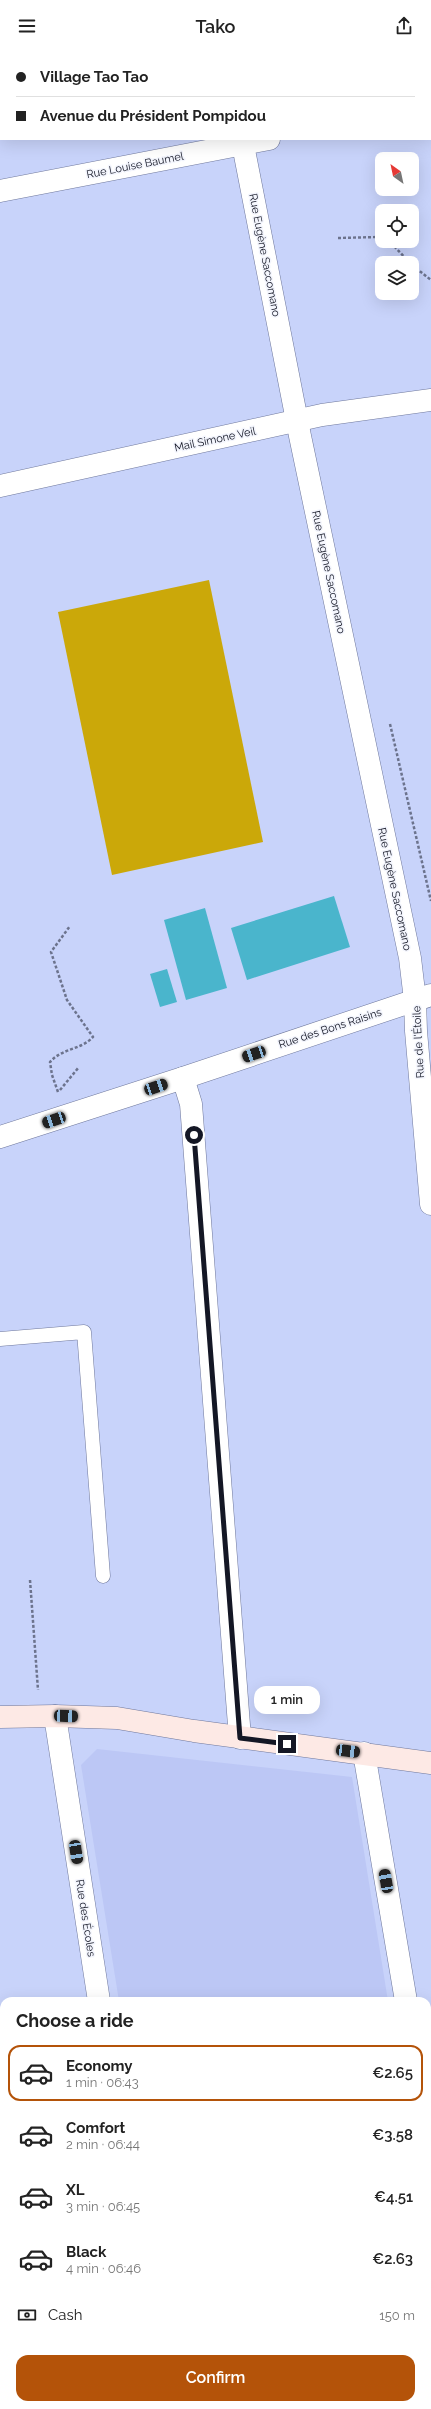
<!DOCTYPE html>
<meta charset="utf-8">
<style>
body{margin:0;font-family:Raleway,sans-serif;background:#f2f2f2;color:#222;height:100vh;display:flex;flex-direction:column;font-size:15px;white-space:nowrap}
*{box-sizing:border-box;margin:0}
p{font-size:13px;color:#767676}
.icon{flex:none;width:22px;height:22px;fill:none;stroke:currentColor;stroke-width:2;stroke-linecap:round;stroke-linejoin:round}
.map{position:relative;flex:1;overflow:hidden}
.sheet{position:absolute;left:0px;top:1945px;width:431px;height:412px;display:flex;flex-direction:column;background:#fff;border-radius:12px 12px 0 0;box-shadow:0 4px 16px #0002}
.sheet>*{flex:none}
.guide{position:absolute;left:0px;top:0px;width:431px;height:88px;box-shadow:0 4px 16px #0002;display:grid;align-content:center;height:88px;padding:0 16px;background:#fff}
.needle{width:26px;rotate:327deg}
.controls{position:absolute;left:375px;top:100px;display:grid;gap:8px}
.controls a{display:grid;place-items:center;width:44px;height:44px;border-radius:8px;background:#fff;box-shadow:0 4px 16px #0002;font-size:20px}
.end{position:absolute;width:18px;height:18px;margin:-9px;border:5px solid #141725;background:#fff;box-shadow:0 0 0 2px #fff}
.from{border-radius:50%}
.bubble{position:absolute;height:28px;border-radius:12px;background:#fff;box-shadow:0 4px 16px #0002;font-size:13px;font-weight:600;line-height:28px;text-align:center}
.car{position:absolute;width:12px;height:24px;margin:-12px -6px;border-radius:5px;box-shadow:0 0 3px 1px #0007;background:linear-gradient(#222 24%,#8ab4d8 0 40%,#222 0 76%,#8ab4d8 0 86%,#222 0)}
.guide b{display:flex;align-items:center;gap:14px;height:38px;font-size:15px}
.guide b+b{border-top:1px solid #e0e0e0}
.guide i{width:10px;height:10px;background:#222}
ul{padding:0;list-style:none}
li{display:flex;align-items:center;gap:12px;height:56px;margin:0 8px 6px;padding:0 8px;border:2px solid transparent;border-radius:12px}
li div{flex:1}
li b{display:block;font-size:15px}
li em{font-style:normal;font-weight:600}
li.active{border-color:#b45309}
li>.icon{width:36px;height:36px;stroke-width:1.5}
h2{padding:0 16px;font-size:18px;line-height:48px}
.pay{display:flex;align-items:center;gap:10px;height:44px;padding:0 16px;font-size:15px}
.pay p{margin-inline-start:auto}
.cta{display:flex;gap:8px;margin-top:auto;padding:8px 16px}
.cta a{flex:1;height:46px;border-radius:12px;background:#b45309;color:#fff;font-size:16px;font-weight:600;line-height:46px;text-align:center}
header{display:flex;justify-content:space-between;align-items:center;height:52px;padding:0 16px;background:#fff;font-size:18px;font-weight:600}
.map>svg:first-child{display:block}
</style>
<header><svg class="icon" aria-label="menu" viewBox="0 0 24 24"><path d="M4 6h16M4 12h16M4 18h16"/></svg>Tako<svg class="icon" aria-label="share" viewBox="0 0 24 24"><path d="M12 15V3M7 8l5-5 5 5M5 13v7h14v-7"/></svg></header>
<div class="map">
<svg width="431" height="2357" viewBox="0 0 431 2357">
<rect width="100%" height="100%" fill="#c8d3fa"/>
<!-- built -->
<path fill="#bcc7f5" d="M 97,1697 L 352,1725 L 388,1949 L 119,1949 L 81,1713 Z"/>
<!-- green -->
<path fill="#cba809" d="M 209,528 L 263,790 L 112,823 L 58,560 Z"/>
<!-- water -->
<g fill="#4ab5cc">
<path d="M 334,844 L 350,895 L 247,928 L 231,876 Z"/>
<path d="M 205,856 L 227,936 L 186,948 L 164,868 Z"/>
<path d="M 167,917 L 177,950 L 160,955 L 150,922 Z"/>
</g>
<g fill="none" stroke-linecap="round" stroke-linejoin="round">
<defs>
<path id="lane" d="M 0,1287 L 84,1280 L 103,1524"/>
<g id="street">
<path d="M 430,8 L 431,12"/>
<path d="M 430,52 L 431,52"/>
<path d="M 243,93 L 300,384 L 410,906 L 415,948 L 416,979 L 431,1152"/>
<path d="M 0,139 L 269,87"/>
<path d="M 0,434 L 322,363 L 431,348"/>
<path d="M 183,1026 L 191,1052 L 240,1686"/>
<path d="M 0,1085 L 183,1026 L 431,943"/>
<path d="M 55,1664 L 99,1949"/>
<path d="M 364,1701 L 406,1949"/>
<path d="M 427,2071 L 431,2094"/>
<path d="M 427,2210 L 431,2206"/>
</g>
<path id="secondary" d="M 0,1665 L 55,1664 L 117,1666 L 194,1679 L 431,1711"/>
</defs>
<!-- lane casing -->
<use href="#lane" stroke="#6f789c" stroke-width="15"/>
<!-- street casing -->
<use href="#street" stroke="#6f789c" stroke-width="23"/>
<!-- secondary casing -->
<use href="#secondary" stroke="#6f789c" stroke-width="23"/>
<!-- path -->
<g stroke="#6c738d" stroke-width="2.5" stroke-dasharray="3 2" stroke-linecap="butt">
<path d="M 338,186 L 378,185 L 382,187"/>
<path d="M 386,189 L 393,193 L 410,211"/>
<path d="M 412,213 L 431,228"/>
<path d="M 390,672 L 431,849"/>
<path d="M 60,1038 L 79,1015"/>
<path d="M 58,1040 L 52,1023 L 50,1010 C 62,996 81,998 93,985 L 67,948 L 51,900 L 70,874"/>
<path d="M 30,1528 L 38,1638"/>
</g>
<!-- lane -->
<use href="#lane" stroke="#fff" stroke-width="14"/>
<!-- street -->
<use href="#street" stroke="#fff" stroke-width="22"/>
<!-- secondary -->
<use href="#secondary" stroke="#fde9e5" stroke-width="22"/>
</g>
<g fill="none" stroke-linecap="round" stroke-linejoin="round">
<!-- route -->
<path stroke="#141725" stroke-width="5" d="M 194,1083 L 240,1686 L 287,1692"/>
</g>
<g text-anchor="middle" stroke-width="3" stroke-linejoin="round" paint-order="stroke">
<!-- street labels -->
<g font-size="11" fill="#141725" stroke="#f3f5fd">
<text transform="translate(135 113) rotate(-11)" y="4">Rue Louise Baumel</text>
<text transform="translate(265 203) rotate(79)" y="4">Rue Eugène Saccomano</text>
<text transform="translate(215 387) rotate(-12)" y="4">Mail Simone Veil</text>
<text transform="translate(329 520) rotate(78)" y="4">Rue Eugène Saccomano</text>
<text transform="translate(395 837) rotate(78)" y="4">Rue Eugène Saccomano</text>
<text transform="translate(330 976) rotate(-18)" y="4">Rue des Bons Raisins</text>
<text transform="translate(418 990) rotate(-93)" y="4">Rue de l'Étoile</text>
<text transform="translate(86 1866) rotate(81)" y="4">Rue des Écoles</text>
</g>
</g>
</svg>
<div class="controls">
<a><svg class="needle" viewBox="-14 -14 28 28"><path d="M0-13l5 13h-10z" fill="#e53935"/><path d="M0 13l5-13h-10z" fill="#767676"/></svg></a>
<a><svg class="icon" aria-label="locate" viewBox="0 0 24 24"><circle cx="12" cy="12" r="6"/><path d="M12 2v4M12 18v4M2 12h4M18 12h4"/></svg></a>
<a><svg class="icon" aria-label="layers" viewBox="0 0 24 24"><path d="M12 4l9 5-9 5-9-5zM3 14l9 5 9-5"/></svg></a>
</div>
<i class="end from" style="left:194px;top:1083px"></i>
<i class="end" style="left:287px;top:1692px"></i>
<div class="bubble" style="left:254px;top:1634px;width:66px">1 min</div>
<i class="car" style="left:254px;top:1002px;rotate:251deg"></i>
<i class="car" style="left:156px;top:1035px;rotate:71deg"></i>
<i class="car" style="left:54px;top:1068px;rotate:251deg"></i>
<i class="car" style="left:66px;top:1664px;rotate:92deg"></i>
<i class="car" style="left:348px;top:1699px;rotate:97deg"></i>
<i class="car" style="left:76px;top:1800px;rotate:171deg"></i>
<i class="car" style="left:386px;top:1829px;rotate:350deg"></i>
<div class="guide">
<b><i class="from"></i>Village Tao Tao</b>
<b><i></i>Avenue du Président Pompidou</b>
</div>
<section class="sheet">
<h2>Choose a ride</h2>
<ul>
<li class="active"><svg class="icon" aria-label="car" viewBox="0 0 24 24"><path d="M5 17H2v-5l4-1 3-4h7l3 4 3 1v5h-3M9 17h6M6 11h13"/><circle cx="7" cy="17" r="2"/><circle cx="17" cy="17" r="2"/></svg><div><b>Economy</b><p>1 min · 06:43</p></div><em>€2.65</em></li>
<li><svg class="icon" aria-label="car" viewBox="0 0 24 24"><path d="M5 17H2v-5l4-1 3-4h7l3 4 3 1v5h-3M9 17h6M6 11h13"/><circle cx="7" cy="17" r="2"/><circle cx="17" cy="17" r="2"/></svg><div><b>Comfort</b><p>2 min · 06:44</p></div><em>€3.58</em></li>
<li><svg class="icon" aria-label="car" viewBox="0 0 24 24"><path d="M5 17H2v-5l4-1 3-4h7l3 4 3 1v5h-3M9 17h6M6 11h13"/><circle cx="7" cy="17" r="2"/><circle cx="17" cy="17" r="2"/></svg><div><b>XL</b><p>3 min · 06:45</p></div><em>€4.51</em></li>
<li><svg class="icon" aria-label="car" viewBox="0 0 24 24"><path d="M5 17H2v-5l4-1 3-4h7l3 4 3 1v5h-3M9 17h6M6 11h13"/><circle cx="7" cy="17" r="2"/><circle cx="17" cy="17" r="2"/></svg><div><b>Black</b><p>4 min · 06:46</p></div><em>€2.63</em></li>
</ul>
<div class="pay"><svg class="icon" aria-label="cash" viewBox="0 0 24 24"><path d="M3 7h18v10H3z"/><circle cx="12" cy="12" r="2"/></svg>Cash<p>150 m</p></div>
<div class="cta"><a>Confirm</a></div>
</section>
</div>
